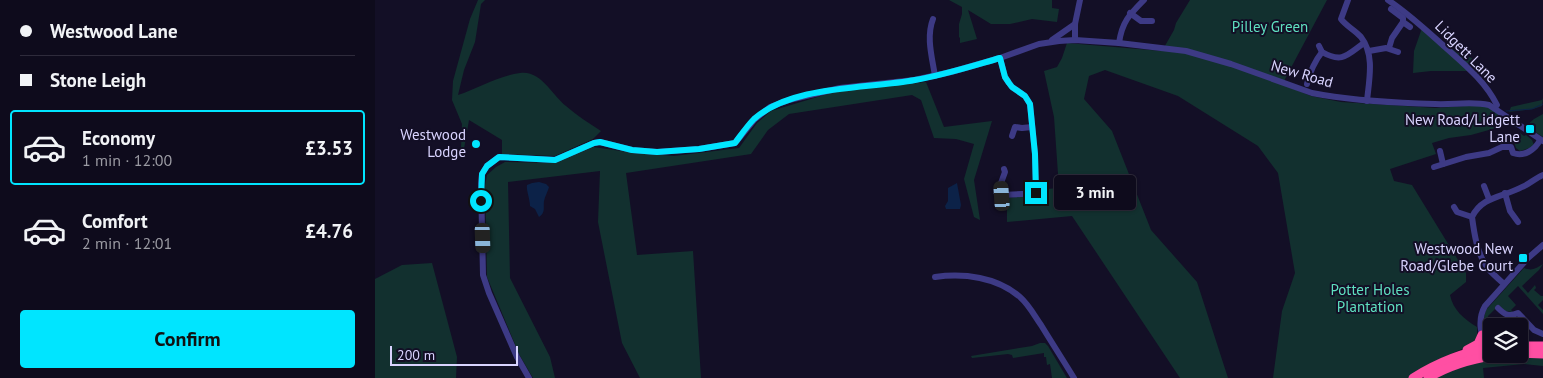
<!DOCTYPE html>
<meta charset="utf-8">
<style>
body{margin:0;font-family:"PT Sans",sans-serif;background:#1c1929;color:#f1f3f6;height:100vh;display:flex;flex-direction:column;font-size:19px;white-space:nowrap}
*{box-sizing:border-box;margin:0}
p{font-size:16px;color:#9b9ba3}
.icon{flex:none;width:28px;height:28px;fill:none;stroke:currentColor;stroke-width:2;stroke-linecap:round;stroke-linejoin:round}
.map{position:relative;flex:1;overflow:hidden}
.sheet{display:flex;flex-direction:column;background:#0e0b1c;width:375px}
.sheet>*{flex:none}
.hud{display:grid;align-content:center;height:110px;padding:0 20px;background:#0e0b1c}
.controls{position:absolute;left:1108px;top:318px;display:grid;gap:10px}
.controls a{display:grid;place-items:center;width:45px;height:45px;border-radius:5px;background:#0e0b1c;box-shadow:0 1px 4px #0004,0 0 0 1px #2e2b3b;font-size:25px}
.scale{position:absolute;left:15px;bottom:12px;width:128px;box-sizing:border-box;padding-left:5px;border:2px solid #d9d4ff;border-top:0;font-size:14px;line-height:18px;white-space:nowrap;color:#d9d4ff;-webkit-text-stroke:4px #130f26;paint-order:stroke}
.end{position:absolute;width:22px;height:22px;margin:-11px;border:6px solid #00e5ff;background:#111;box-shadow:0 0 0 2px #111}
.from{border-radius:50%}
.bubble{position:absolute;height:35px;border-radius:5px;background:#0e0b1c;box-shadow:0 1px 4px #0004,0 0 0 1px #2e2b3b;font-size:16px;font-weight:700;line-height:35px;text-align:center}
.car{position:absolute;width:15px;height:30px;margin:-15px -8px;border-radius:6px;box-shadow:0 0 4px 1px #0007;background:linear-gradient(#222 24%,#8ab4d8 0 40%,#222 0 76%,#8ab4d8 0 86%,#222 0)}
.hud b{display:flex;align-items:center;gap:18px;height:48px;font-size:19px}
.hud b+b{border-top:1px solid #2e2b3b}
.hud i{width:12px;height:12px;background:#f1f3f6}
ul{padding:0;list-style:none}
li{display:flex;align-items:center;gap:15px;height:75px;margin:0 10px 8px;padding:0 10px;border:2px solid transparent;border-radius:5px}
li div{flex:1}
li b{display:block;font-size:19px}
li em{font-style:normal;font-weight:700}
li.on{border-color:#00e5ff}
li>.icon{width:45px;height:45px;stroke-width:1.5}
.primary-button{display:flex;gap:10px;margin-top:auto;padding:10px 20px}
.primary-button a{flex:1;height:58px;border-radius:5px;background:#00e5ff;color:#111;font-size:20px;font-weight:700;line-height:58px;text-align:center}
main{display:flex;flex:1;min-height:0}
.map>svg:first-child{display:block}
</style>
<main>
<section class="sheet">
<div class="hud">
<b><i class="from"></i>Westwood Lane</b>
<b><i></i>Stone Leigh</b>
</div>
<ul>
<li class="on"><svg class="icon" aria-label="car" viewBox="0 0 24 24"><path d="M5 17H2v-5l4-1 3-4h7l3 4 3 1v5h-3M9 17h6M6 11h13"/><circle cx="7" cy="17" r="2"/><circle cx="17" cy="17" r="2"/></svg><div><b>Economy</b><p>1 min · 12:00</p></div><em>£3.53</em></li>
<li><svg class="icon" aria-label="car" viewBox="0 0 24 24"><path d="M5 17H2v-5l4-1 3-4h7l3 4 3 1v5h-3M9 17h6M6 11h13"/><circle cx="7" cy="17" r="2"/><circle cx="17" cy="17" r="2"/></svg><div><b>Comfort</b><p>2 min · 12:01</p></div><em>£4.76</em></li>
</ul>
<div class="primary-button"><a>Confirm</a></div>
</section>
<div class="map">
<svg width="1168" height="378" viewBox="0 0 1168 378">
<rect width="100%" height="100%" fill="#130f26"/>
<!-- green -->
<g fill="#12302f">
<path d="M 103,0 L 110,0 L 106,4 L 100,42 L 89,70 L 83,95 C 104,88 123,76 145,73 C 166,70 177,95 191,106 C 201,115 214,123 226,131 L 218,139 L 180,156 L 127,154 L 127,140 L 94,120 L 89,149 L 86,149 L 87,124 L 77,100 L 78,81 L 95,19 Z"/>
<path d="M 574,0 L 677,0 L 677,8 L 684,9 L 682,22 L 657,19 L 635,24 L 616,24 L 593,10 L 602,39 L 585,43 L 585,38 L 584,37 L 584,24 L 587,14 L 587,7 Z"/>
<path d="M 815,0 L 952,0 L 910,79 L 909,85 L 936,96 L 966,102 L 1061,108 L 1105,105 L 1113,107 L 1142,128 L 1130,122 L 1121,128 L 1096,135 L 1074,138 L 1057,143 L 1061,154 L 1015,169 L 1019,181 L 1037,185 L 1091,273 L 1091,282 L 1075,295 C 1078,310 1089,319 1102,327 L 1102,336 L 1098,344 L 1056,363 L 1035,378 L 898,378 L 907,311 L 920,273 L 903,173 L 883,146 L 803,96 L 730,70 L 714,76 L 709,99 L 737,131 L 776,230 L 822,282 L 853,378 L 805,378 L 697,216 L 632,222 L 632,209 L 629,208 L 629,200 L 631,198 L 672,195 L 672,189 L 684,188 L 679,117 L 669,71 L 682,67 L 687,58 L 692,43 L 787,51 L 799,30 L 801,23 Z"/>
<path d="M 1047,28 C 1064,40 1079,53 1100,59 L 1093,71 L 1056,71 L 1038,73 L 1039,51 Z"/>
<path d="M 551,82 L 569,127 L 617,121 L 599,180 L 605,220 L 599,217 L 589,179 L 599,144 L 581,139 L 559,138 L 546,100 L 537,95 L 414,114 L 393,130 L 376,154 L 251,173 L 262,255 L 318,251 L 326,378 L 265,378 L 247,343 L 223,222 L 225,171 L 133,182 L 135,278 L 175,357 L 180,378 L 158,378 L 144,354 L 112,277 L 110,186 L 112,175 L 121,167 L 130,162 L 180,163 L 218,147 L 253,152 L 299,156 L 364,148 L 382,123 L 396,111 L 459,92 Z"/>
<path d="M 1168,98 L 1167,106 L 1158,109 L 1134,112 L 1136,107 L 1167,100 Z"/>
<path d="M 1168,114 L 1168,137 L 1151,126 L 1159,119 Z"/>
<path d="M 1145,133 L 1149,136 L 1151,135 L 1157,140 L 1159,145 L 1158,147 L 1145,151 L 1141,148 L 1139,142 Z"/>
<path d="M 57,263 L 82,357 L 81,378 L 0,378 L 0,279 L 27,265 Z"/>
<path d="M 1168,264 L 1164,270 L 1147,286 L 1153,293 L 1160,285 L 1161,288 L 1159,290 L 1166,296 L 1168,296 L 1168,300 L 1163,305 L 1168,310 L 1168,314 L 1143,286 L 1133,296 L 1141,305 L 1136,310 L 1138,312 L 1130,311 L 1124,305 L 1113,316 C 1112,325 1116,330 1116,339 L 1114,339 L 1109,329 L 1108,321 L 1111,310 L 1149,268 C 1157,271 1160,269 1168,264 Z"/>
<path d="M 665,343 L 670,343 L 673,346 L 692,378 L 677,378 L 675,364 L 672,365 L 671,357 L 669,357 L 669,353 L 638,358 L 637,355 L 633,354 L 597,358 L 596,356 L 657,346 Z"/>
<path d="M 1154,357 L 1168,358 L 1168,366 L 1149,364 L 1108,368 L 1109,378 L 1059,378 L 1078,368 L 1106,362 Z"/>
</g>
<!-- water -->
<g fill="#0c2248">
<path d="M 164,182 L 171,184 L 174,187 C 173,191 170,196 169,201 C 168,208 171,212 164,217 L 160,209 L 155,206 C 155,199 151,190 152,185 L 157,183 Z"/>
<path d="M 582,183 L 586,205 L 585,209 L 571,209 L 570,206 L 573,201 L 573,188 Z"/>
</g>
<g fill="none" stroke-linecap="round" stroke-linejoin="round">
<!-- stream -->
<path stroke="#0c2248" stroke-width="1" d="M 1131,111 L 1157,109 L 1168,104"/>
<!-- minor -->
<g stroke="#3d3a85" stroke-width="6">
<path d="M 973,0 L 966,19 C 971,26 980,30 986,37 C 1000,55 994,80 992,101"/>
<path d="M 1013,0 C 1034,14 1052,31 1070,47 C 1090,65 1110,81 1122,105 L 1120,107"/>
<path d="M 1016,9 L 1028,18 L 1028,22"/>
<path d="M 755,13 L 766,21 L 777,21"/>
<path d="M 558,19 C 551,37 557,57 560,76"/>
<path d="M 677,40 L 700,24"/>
<path d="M 700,40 L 700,24 L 705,0"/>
<path d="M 744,43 C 747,22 754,15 769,0"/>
<path d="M 944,46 L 947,52 C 968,64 973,54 989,43"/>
<path d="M 1014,48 L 1017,38 L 1028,22 L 1035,27"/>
<path d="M 994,51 L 1011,48 L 1023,52"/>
<path d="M 625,58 L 630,77 L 634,83 L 637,87 L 650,96 L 655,104 L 660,154 L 661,193"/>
<path d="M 932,84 C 935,72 939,62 947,52"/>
<path d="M 637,136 L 640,127 L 647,128 L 657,127"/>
<path d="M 1065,151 L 1068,164"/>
<path d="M 1059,167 L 1091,157 L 1114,153 L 1127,147 L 1136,147 L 1138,153 C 1149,157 1160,150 1165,140"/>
<path d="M 1109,186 L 1114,199"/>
<path d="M 1130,193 L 1135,211 L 1143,222"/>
<path d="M 627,195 L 626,183 L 630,172 L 629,169"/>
<path d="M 627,202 L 627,195 L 670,193"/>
<path d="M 1079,207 L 1082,212 L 1097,217"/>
<path d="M 560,277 C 589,273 622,277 645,297 C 654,305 659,315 666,325 C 677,343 688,360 699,378"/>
<path d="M 1129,284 C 1123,278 1116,273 1112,267 C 1102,254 1099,232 1097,217 C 1107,196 1129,197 1147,187 C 1155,184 1160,178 1168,175"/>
<path d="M 1123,308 C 1130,315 1134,317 1143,313 L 1159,330 L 1168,334"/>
<path d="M 1111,349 C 1106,334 1102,320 1110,306 L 1153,258 L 1168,245"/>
<path d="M 154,378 L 142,357 L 114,293 L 108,275 L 106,183 L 107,174 L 112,166 L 124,157 L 180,160 L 219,143 L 225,142 L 257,150 L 282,152 L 324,149 L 360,143 L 379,120 L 395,107 L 414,100 L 465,88 L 539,80 L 576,72 L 625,58 L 664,44 L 684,41 L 700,40 L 744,43 L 811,51 L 856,64 L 937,93 L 948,95 C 985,101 1022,103 1060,104 C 1078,105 1097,101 1114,105 L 1168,141"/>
</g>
<!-- highway -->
<g stroke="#ff4fa3" stroke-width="9">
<path d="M 1144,346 L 1168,346"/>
<path d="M 1092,350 L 1103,344 L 1107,335"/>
<path d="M 1144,353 L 1168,354"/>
<path d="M 1038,378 C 1062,363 1089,352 1116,348"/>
<path d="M 1053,378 C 1076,364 1104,357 1130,354"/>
</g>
</g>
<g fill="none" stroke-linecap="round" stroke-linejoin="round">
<!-- route -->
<path stroke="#00e5ff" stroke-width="6" d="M 106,201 L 107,174 L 112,166 L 124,157 L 180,160 L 219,143 L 225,142 L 257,150 L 282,152 L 324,149 L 360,143 C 366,135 372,126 379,119 C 417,85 492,89 540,80 C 569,75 597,66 625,58 L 630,77 L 634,83 L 637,87 L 650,96 L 655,104 L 660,154 L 661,193"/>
</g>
<!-- markers -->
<g fill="#00e5ff" stroke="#130f26" stroke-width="2">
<rect x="1150" y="124" width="10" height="10" rx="2.5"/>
<circle cx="101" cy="144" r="5"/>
<rect x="1143" y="253" width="10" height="10" rx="2.5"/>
</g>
<g text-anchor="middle" stroke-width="4" stroke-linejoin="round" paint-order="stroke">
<!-- park labels -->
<g font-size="15" fill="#5fe0c0" stroke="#130f26">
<text x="895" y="32">Pilley Green</text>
<text x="995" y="295">Potter Holes<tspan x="995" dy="17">Plantation</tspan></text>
</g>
<!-- street labels -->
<g font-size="15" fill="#d9d4ff" stroke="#130f26">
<text transform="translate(1091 52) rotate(45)" y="5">Lidgett Lane</text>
<text transform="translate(927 74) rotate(16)" y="5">New Road</text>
</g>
<!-- poi labels -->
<g font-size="15" fill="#d9d4ff" stroke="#130f26" text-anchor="end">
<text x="1145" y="125">New Road/Lidgett<tspan x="1145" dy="17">Lane</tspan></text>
<text x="91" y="140">Westwood<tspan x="91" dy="17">Lodge</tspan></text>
<text x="1138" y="254">Westwood New<tspan x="1138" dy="17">Road/Glebe Court</tspan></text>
</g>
</g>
</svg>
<div class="controls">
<a><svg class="icon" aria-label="layers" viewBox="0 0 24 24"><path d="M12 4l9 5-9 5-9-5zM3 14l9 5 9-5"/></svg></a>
</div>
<div class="scale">200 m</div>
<i class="end from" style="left:106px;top:201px"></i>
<i class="end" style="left:661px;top:193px"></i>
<div class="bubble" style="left:679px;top:175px;width:82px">3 min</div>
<i class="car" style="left:627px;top:196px;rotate:356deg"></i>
<i class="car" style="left:108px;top:238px;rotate:178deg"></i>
</div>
</main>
